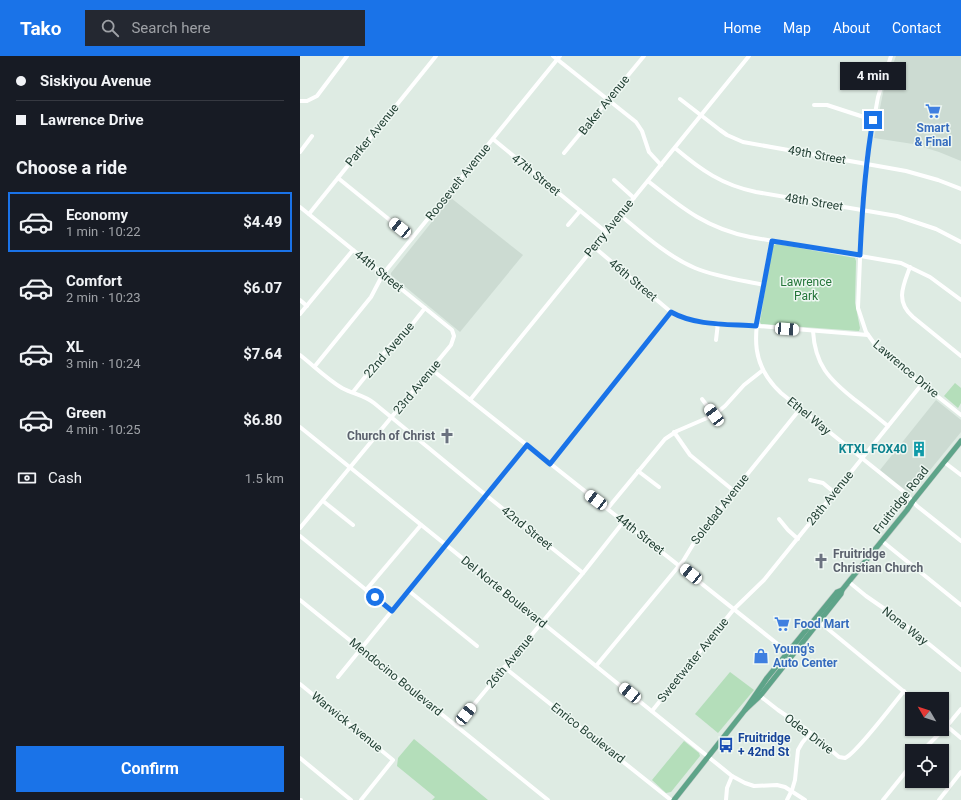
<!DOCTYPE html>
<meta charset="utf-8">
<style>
body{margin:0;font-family:Roboto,sans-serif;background:#242831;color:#f1f3f6;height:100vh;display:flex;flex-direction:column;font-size:15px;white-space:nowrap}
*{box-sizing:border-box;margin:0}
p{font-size:13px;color:#9ea1a6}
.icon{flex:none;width:22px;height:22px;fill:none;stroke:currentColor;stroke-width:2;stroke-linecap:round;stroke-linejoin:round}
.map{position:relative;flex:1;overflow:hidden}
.panel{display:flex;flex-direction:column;background:#171b24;width:300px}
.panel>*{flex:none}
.hud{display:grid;align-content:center;height:88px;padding:0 16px;background:#171b24}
.needle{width:26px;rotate:309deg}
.controls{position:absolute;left:605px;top:636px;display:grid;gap:8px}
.controls a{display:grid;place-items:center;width:44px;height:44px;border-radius:0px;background:#171b24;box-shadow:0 1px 3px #0004;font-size:20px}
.end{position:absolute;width:18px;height:18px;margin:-9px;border:5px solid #1a73e8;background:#fff;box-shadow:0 0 0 2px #fff}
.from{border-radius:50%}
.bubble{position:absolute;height:28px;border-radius:0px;background:#171b24;box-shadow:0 1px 3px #0004;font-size:13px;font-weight:700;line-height:28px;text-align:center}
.car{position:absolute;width:12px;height:24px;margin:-12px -6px;border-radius:5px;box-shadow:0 0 3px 1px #0007;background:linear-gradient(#fff 24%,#345 0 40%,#fff 0 76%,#345 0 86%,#fff 0)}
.hud b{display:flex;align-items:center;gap:14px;height:38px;font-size:15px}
.hud b+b{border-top:1px solid #363941}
.hud i{width:10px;height:10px;background:#f1f3f6}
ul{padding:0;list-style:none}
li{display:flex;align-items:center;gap:12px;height:60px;margin:0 8px 6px;padding:0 8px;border:2px solid transparent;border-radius:0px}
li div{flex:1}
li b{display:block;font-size:15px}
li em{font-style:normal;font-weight:700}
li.current{border-color:#1a73e8}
li>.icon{width:36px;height:36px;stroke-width:1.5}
h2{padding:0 16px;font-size:18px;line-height:48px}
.pay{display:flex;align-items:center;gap:10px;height:44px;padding:0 16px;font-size:15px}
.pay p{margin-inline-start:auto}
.primary-button{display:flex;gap:8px;margin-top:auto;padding:8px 16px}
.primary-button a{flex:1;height:46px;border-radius:0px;background:#1a73e8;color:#fff;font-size:16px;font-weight:700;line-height:46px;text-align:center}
header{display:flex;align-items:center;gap:24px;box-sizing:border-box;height:56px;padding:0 20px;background:#1a73e8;color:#fff}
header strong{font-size:19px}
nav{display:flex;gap:22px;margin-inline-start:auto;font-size:14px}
.search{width:280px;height:36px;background:#242831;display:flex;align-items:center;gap:10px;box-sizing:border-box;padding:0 14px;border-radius:0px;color:#9ea1a6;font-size:15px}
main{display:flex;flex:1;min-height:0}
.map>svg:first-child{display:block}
</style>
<header>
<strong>Tako</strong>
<div class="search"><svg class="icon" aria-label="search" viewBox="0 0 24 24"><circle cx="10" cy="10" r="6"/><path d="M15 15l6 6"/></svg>Search here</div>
<nav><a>Home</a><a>Map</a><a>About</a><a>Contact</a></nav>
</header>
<main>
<section class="panel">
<div class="hud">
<b><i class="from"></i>Siskiyou Avenue</b>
<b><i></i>Lawrence Drive</b>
</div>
<h2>Choose a ride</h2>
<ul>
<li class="current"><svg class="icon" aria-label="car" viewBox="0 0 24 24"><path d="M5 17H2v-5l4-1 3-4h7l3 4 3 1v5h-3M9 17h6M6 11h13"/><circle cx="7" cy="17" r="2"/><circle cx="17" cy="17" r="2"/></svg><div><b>Economy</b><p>1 min · 10:22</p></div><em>$4.49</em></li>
<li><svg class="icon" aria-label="car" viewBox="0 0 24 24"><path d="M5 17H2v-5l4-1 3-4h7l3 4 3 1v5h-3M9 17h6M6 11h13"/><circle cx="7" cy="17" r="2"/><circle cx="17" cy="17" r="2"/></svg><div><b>Comfort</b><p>2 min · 10:23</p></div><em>$6.07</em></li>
<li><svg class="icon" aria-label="car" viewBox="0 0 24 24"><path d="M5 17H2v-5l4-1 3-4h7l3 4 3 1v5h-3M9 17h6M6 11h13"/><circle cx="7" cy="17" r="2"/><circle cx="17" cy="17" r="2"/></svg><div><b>XL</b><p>3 min · 10:24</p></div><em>$7.64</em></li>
<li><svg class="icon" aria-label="car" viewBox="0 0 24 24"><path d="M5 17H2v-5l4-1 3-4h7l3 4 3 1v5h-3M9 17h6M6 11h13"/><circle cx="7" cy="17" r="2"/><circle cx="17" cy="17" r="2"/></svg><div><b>Green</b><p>4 min · 10:25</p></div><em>$6.80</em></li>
</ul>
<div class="pay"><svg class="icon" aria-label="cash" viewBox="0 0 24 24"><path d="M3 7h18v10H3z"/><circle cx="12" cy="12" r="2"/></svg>Cash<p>1.5 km</p></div>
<div class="primary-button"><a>Confirm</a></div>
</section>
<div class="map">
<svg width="661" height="744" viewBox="0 0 661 744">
<rect width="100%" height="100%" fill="#deebe3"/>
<!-- built -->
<g fill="#ccdbd2">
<path d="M 596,0 L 661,0 L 661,105 L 639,96 L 613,88 L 574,82 L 584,32 Z"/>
<path d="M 151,142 L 223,199 L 160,276 L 91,219 L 91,217 Z"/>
<path d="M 636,344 L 661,364 L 661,376 L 613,435 L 609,437 L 580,414 Z"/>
</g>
<!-- green -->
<g fill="#b4deba">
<path d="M 477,188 L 555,202 L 556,205 L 555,247 L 560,272 L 559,275 L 461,268 L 460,266 L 472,191 L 474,189 Z"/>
<path d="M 655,327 L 661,332 L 661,347 L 658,352 L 644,340 Z"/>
<path d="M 430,616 L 454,634 L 418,677 L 395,658 Z"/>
<path d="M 114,683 L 188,744 L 132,744 L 135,741 L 97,710 L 98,702 Z"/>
<path d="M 384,685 L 399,697 L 400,700 L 371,736 L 366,737 L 352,724 Z"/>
</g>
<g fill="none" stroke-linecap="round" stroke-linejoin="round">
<defs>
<g id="major">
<path d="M 445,654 L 460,640 L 541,538 L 542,534 L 607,454 L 613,445 L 661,385"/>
<path d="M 374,744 L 445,654 L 467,622 L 537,536 L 542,534"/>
</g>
</defs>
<!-- major casing -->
<use href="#major" stroke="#c0c8c5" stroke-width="6"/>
<!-- minor -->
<g stroke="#fff" stroke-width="4">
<path d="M 253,0 L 336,66 L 342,75 L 349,96 L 361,109"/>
<path d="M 591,0 L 578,41 L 566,107 L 562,154 L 558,252 L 566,276 L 579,294 L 661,359"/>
<path d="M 380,43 L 420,74 L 427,79 L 443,86 L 606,115 L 638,124 L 661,133"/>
<path d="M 0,45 L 7,45 L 17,40 L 47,0"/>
<path d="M 514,49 L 527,49 L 573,64"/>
<path d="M 193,83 L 306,176"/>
<path d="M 375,92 C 401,114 422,129 456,136 L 597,160 L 636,173 L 661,186"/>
<path d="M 0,96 L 12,80"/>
<path d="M 264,97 L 344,0"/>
<path d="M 38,122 L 112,182"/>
<path d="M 314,124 L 334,142"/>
<path d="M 348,125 C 382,152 406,172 450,181 L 601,207 L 630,221 L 661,244"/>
<path d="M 0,151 L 152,274 L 154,280 L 151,289 L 0,472"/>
<path d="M 9,158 L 136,0"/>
<path d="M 320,159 C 343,178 367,200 395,212 C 417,221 440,224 464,229"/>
<path d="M 268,169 L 280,155"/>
<path d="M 472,185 C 468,204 465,223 461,243 C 454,281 450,308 481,337 L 604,436 L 617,450 L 661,485"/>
<path d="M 294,191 L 371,256 C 396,270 431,268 458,270 C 495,273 531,276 568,279"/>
<path d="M 610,211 C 603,230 595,245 613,261 L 661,300"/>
<path d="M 0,244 L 7,250"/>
<path d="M 0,258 L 53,194"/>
<path d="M 513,275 C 515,309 529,323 554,343 C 566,352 577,361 588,370"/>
<path d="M 416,284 L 418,267"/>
<path d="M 0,299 C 14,310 27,323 42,332 C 53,338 64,339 74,347 L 187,440 L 283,517"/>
<path d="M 15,310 L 71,241 L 83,218 L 260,0"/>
<path d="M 131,313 L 489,597"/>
<path d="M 53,336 L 92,287 L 107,275 L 125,252"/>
<path d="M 402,343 L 414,359"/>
<path d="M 170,344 L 449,0"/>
<path d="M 0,371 L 432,720 L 445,727 L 454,730 L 477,729 L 485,731 L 505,744"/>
<path d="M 374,376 L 390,399 L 434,435"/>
<path d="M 644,406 L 661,419"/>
<path d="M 250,408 L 371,256"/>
<path d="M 338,415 L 359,431"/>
<path d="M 510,424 L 523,427 L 535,437"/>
<path d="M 23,445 L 53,469"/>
<path d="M 308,452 L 365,383 L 377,375 L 414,359 L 425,350 L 444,329 L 463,314"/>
<path d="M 479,463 L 488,474 L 498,483"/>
<path d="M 0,480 L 92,555"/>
<path d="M 582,485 L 661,549"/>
<path d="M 549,526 L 566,540 L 592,558 L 661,614"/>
<path d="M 66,534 L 121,469"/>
<path d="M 109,535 L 177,590"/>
<path d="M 0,544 L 248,744"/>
<path d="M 517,564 L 613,643"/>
<path d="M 296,610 L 383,505 L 400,477 L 500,353"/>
<path d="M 204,611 L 371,744"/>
<path d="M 38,621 L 227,389"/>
<path d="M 0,628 L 93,704 L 61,744"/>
<path d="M 460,640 L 478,654 L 506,673 L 539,701 L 545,702 C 556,698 594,647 604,635"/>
<path d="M 352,655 L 434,553 L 464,524 L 622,328"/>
<path d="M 642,666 L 661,682"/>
<path d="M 156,670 L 283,517 L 324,465"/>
<path d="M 622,695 L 647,670 L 661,653"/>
<path d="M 0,702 L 51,744"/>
<path d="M 0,744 L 1,744"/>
<path d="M 426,744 L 427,732 L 432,720"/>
<path d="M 487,744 L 492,734 L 495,724 L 498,694 L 502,687 L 510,677"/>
<path d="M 583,744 L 612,708"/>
<path d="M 639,744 L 661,716"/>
</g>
<!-- major -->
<use href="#major" stroke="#5ea489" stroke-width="5"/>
</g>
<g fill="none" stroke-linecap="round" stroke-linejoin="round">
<!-- route -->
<path stroke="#1a73e8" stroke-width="5" d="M 75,541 L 92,555 L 227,389 L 250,408 L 371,256 C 396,270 428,268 456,270 L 472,185 L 560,199 C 562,154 565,109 573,64"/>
</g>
<!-- icons -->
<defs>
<symbol id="supermarket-bare" viewBox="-9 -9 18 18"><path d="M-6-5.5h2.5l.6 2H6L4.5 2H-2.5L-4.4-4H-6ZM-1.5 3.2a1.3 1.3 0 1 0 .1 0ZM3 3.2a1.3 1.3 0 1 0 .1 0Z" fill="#3f7fe0" stroke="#eef7f2" stroke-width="2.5" paint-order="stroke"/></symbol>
<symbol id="church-bare" viewBox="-9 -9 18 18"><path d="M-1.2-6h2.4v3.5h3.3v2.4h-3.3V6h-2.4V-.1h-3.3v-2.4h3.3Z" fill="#6b7280" stroke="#eef7f2" stroke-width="2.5" paint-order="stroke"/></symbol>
<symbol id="building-bare" viewBox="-9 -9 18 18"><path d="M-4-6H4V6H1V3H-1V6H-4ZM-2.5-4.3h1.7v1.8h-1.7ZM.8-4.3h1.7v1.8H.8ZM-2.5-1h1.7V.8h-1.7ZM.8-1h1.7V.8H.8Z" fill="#0f9aa8" stroke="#eef7f2" stroke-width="2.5" paint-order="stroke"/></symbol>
<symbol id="shop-bare" viewBox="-9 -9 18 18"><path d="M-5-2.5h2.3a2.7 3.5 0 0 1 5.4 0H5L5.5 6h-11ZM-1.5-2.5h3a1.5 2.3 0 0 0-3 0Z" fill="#3f7fe0" stroke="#eef7f2" stroke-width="2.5" paint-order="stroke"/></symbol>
<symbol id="bus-bare" viewBox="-9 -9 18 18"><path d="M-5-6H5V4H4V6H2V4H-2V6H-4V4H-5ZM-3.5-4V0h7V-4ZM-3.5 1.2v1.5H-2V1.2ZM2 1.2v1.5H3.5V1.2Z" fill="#1a4fb4" stroke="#eef7f2" stroke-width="2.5" paint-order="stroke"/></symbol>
</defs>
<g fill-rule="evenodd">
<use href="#supermarket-bare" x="622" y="44" width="22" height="22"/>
<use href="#church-bare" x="136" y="369" width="22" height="22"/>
<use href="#building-bare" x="608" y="382" width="22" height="22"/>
<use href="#church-bare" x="510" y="494" width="22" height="22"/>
<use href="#supermarket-bare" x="471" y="557" width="22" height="22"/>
<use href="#shop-bare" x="450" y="589" width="22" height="22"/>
<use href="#bus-bare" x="415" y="678" width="22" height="22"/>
</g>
<g text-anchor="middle" stroke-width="3" stroke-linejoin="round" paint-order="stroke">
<!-- street labels -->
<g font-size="12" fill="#1e3c30" stroke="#eef7f2">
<text transform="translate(304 49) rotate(-51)" y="4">Baker Avenue</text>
<text transform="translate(72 79) rotate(-51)" y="4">Parker Avenue</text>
<text transform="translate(517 99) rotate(10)" y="4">49th Street</text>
<text transform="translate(236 119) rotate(39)" y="4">47th Street</text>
<text transform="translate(158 126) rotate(-51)" y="4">Roosevelt Avenue</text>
<text transform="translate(514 146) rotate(9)" y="4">48th Street</text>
<text transform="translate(309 172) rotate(-51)" y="4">Perry Avenue</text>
<text transform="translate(79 215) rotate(39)" y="4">44th Street</text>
<text transform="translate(333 224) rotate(40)" y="4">46th Street</text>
<text transform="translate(89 294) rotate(-49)" y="4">22nd Avenue</text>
<text transform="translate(606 313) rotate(40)" y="4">Lawrence Drive</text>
<text transform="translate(117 331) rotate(-50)" y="4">23rd Avenue</text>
<text transform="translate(509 360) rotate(39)" y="4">Ethel Way</text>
<text transform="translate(530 442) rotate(-51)" y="4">28th Avenue</text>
<text transform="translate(601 444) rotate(-52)" y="4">Fruitridge Road</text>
<text transform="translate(420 453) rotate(-52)" y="4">Soledad Avenue</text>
<text transform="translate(227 472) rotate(39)" y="4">42nd Street</text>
<text transform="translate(340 478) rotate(38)" y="4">44th Street</text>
<text transform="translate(204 536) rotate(39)" y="4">Del Norte Boulevard</text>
<text transform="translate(605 570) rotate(38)" y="4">Nona Way</text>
<text transform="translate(393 604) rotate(-51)" y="4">Sweetwater Avenue</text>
<text transform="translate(210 605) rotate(-50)" y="4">26th Avenue</text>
<text transform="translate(96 621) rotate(39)" y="4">Mendocino Boulevard</text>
<text transform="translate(47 666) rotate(39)" y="4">Warwick Avenue</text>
<text transform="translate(288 677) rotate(38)" y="4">Enrico Boulevard</text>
<text transform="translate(509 678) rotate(37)" y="4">Odea Drive</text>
</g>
<!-- shop labels -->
<g font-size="12" font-weight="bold" fill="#366cbe" stroke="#eef7f2" text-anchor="start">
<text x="633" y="76" text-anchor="middle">Smart<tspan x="633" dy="14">&amp; Final</tspan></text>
<text x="494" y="572">Food Mart</text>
<text x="473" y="597">Young's<tspan x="473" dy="14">Auto Center</tspan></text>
</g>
<!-- park labels -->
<g font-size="12" fill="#25763a" stroke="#eef7f2">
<text x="506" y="230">Lawrence<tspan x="506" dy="14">Park</tspan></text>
</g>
<!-- worship labels -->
<g font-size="12" font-weight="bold" fill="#5b616d" stroke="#eef7f2" text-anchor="end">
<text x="135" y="384">Church of Christ</text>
<text x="533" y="502" text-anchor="start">Fruitridge<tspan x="533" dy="14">Christian Church</tspan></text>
</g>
<!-- culture labels -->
<g font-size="12" font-weight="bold" fill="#0d838f" stroke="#eef7f2" text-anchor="end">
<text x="607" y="397">KTXL FOX40</text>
</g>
<!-- transit labels -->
<g font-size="12" font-weight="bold" fill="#164399" stroke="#eef7f2" text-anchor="start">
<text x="438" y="686">Fruitridge<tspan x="438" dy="14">+ 42nd St</tspan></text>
</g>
</g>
</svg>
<div class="controls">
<a><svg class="needle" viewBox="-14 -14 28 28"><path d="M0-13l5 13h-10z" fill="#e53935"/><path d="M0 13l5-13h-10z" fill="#9ea1a6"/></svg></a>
<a><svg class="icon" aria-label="locate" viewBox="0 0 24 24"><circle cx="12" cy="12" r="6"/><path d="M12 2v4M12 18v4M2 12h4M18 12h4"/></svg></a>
</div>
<i class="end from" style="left:75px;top:541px"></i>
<i class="end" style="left:573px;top:64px"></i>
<div class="bubble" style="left:540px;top:6px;width:66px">4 min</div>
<i class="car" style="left:100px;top:172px;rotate:309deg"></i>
<i class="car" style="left:487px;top:273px;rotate:94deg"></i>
<i class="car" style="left:414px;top:359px;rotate:323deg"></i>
<i class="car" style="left:296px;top:444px;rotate:307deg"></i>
<i class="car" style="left:391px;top:518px;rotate:309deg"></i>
<i class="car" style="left:330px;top:637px;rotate:309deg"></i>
<i class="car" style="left:166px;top:658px;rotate:39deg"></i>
</div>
</main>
